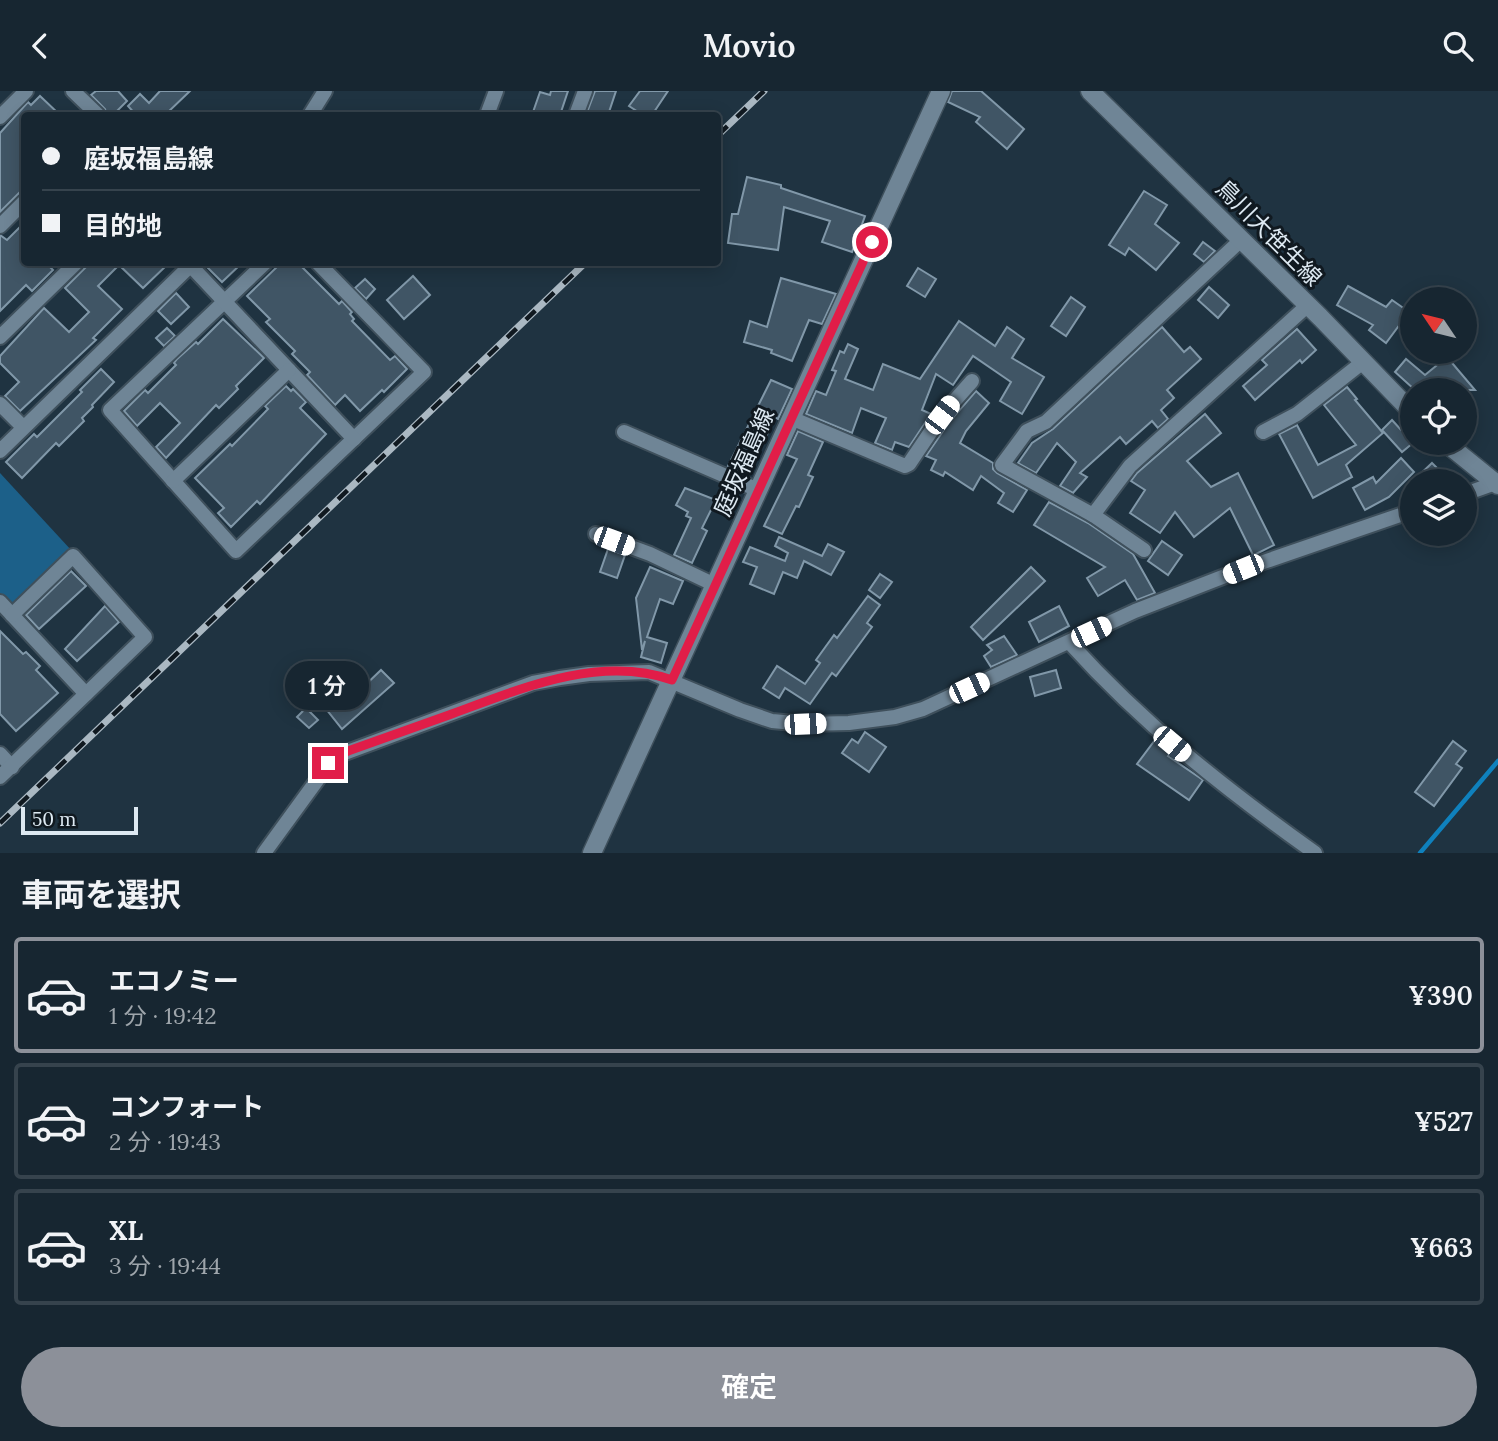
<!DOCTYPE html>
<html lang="ja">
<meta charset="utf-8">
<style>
body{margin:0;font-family:Lora,"Noto Sans JP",serif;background:#202e39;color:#f1f3f6;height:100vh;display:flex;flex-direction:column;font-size:26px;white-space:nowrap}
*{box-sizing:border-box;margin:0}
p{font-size:23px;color:#9ea5ab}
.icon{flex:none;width:38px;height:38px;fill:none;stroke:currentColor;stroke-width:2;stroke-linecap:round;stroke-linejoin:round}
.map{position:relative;height:762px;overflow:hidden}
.sheet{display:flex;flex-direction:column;background:#172631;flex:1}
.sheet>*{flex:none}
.guide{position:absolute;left:21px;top:21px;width:700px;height:154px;border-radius:7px;box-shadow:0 4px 18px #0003,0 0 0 2px #36434d;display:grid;align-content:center;height:154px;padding:0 21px;background:#172631}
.needle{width:46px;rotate:305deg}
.controls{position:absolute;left:1400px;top:196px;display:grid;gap:14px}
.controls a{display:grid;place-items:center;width:77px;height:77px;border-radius:50%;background:#172631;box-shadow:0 4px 18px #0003,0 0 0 2px #36434d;font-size:35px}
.scale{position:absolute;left:21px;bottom:18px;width:117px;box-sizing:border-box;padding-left:7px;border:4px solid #dde9f2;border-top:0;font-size:19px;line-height:24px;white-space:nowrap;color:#dde9f2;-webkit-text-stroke:5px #101920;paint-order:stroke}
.end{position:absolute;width:32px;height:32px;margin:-16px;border:9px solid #e11d48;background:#fff;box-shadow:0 0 0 4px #fff}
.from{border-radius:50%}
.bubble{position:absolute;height:49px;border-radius:24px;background:#172631;box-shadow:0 4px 18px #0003,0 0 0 2px #36434d;font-size:23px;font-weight:600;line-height:49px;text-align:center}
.car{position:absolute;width:21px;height:42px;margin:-21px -10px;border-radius:9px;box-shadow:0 0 5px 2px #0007;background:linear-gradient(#fff 24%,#345 0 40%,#fff 0 76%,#345 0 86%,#fff 0)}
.guide b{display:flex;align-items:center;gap:24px;height:66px;font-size:26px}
.guide b+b{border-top:2px solid #36434d}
.guide i{width:18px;height:18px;background:#f1f3f6}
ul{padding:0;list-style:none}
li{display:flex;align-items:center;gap:21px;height:116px;margin:0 14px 10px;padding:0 7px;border:4px solid #36434d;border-radius:7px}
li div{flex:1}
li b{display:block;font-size:26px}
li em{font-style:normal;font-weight:600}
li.current{border-color:#8c9099}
li>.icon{width:63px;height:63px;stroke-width:1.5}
h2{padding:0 21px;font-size:32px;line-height:84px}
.cta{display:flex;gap:14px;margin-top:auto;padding:14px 21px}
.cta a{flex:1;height:80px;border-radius:42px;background:#8c9099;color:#fff;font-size:28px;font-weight:600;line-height:80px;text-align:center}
header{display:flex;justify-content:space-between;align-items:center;height:91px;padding:0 21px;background:#172631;font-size:32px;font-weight:600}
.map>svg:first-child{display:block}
</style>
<header><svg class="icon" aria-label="back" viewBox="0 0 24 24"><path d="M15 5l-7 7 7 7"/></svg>Movio<svg class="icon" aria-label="search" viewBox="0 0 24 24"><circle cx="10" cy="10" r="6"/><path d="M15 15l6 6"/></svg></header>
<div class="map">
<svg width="1498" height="762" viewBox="0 0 1498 762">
<rect width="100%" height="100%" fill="#1f3341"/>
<!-- green -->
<path fill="#1c6089" d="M 0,382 L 72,460 L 13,518 L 0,504 Z"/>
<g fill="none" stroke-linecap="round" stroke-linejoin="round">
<!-- stream -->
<path stroke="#0f81bd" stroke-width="4.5" d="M 1420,762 L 1498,670"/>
</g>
<!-- building -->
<g fill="#405565" stroke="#8198a9" stroke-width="2">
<path d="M 96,0 L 118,0 L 127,10 L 113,24 L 107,24 L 105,18 L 91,4 Z"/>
<path d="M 160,0 L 190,0 L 165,24 L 136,24 L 128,15 L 140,3 L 149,12 Z"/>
<path d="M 551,0 L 568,0 L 560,24 L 532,24 L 540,1 L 550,4 Z"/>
<path d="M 595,0 L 616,0 L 608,24 L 586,24 Z"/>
<path d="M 640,0 L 668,0 L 652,24 L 643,24 L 629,15 Z"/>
<path d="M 952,0 L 981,0 L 1024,38 L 1007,58 L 976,31 L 980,26 L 948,11 Z"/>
<path d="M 40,5 L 60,24 L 24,24 L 24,97 L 0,121 L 0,42 L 28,11 L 31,14 Z"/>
<path d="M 747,86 L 781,94 L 781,97 L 865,125 L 852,161 L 822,151 L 830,130 L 784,116 L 778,159 L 728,152 L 732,123 L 738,123 Z"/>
<path d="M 1144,100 L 1167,114 L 1155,133 L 1179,152 L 1156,179 L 1129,157 L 1125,164 L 1109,154 Z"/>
<path d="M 24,132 L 24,172 L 46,172 L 53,179 L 32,200 L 26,194 L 0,220 L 0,144 L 7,149 Z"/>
<path d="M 1203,151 L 1215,160 L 1204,171 L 1194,163 Z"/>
<path d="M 90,172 L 169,172 L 143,197 L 119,174 L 98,195 L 122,218 L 93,247 L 96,249 L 20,320 L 5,305 L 19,291 L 0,272 L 0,265 L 44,217 L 69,241 L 89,221 L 65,197 Z"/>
<path d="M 203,172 L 242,172 L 222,191 Z"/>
<path d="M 281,172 L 298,172 L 339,213 L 342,210 L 352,221 L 350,223 L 354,228 L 352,230 L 390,269 L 395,265 L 407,278 L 384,301 L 382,299 L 360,320 L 345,304 L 335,314 L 307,284 L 310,281 L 292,263 L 295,260 L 266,231 L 270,228 L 247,205 Z"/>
<path d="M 918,177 L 936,188 L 925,206 L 907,195 Z"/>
<path d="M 413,185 L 430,204 L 404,228 L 387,209 Z"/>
<path d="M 781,187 L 836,203 L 822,233 L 809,229 L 792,270 L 771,262 L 772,259 L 744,251 L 750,230 L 767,236 Z"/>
<path d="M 365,188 L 375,198 L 366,208 L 355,197 Z"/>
<path d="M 1348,195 L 1386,216 L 1392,209 L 1409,221 L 1386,252 L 1369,239 L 1373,234 L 1337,214 Z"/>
<path d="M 1209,196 L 1229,214 L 1218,227 L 1198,209 Z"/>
<path d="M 176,202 L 189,216 L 171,233 L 158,220 Z"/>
<path d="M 1071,206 L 1085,216 L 1066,245 L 1051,235 Z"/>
<path d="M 223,228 L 264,267 L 236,295 L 238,298 L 219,317 L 216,314 L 166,367 L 156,356 L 180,332 L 160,312 L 137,335 L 124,320 L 145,299 L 148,302 L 176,274 L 174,272 L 177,268 L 196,251 L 198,253 Z"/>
<path d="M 959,230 L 995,255 L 1007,236 L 1024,248 L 1012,267 L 1044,286 L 1022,323 L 1000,310 L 1011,291 L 973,265 L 953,294 L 936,283 L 922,319 L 931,323 L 909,356 L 895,351 L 892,359 L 875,352 L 886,327 L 861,317 L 852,342 L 806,323 L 816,300 L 826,304 L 836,280 L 832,279 L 840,260 L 844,262 L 848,253 L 858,258 L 845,288 L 873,299 L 883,273 L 920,288 Z"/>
<path d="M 1162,236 L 1184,261 L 1190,256 L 1201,268 L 1167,299 L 1174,307 L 1161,319 L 1168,328 L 1158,337 L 1152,330 L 1126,353 L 1120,346 L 1080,382 L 1087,386 L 1073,402 L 1060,395 L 1076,371 L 1057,352 L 1036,382 L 1018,372 L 1032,352 L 1053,338 Z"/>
<path d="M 167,237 L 175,245 L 164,255 L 156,247 Z"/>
<path d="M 1297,238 L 1316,259 L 1302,272 L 1300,269 L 1255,309 L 1243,295 L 1267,274 L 1262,269 Z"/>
<path d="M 1447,266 L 1475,299 L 1415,299 L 1395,281 L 1406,268 L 1425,284 Z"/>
<path d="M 101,278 L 114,291 L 92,314 L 93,316 L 82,327 L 84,330 L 59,355 L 56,352 L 22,387 L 6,371 L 34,343 L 37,346 L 82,301 L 80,299 Z"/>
<path d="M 771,289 L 792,298 L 778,328 L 775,326 L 765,348 L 760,346 L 743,382 L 728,375 Z"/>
<path d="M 286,295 L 291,300 L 293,298 L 306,311 L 300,317 L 326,343 L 260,413 L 257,410 L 231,436 L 218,422 L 224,417 L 195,387 L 230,353 L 232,355 L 268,318 L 265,315 Z"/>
<path d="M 1347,296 L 1357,308 L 1355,309 L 1383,342 L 1346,374 L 1352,386 L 1313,407 L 1279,343 L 1297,334 L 1318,374 L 1356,354 L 1324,314 Z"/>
<path d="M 976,300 L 989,312 L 966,340 L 960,352 L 993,372 L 993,378 L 997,382 L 1027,399 L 1013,421 L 998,412 L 1004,402 L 981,385 L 973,399 L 945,381 L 943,385 L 931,379 L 936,369 L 926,365 L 950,330 Z"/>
<path d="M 1205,323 L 1221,342 L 1187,370 L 1211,396 L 1238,382 L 1274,454 L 1256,463 L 1253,464 L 1230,417 L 1194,446 L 1175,421 L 1160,442 L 1130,422 L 1145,399 L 1131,390 L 1137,382 Z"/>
<path d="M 1392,329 L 1413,352 L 1402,361 L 1382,339 Z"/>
<path d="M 798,340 L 823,351 L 808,384 L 813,386 L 799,416 L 796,415 L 782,443 L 764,435 L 797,368 L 787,364 Z"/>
<path d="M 1401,367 L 1414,381 L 1389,406 L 1365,419 L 1353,397 L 1373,386 L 1376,392 Z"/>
<path d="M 1432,372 L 1443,383 L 1435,390 L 1413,390 Z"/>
<path d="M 685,397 L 716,409 L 702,437 L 707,440 L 692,472 L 674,464 L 691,427 L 686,425 L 688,421 L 676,414 Z"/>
<path d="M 1049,411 L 1088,432 L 1133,463 L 1155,502 L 1137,509 L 1125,489 L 1098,505 L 1087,487 L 1105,476 L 1034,434 Z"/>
<path d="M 779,446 L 822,465 L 828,453 L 844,461 L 831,484 L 804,470 L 797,487 L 783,481 L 774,503 L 750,493 L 757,476 L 743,471 L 750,456 L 785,470 L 788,462 L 775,455 Z"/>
<path d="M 1162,450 L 1182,464 L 1168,484 L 1148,470 Z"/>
<path d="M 608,458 L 625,464 L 617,487 L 600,481 Z"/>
<path d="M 650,476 L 683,490 L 673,513 L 660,508 L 647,546 L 667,552 L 661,572 L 641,566 L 645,550 L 642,559 L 636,507 Z"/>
<path d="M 1031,476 L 1045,490 L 983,549 L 971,536 Z"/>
<path d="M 71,480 L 86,495 L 39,538 L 26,524 Z"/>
<path d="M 880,483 L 892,491 L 880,507 L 869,499 Z"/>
<path d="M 868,505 L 880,514 L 867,532 L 872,536 L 836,585 L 832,582 L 810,613 L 785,597 L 779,607 L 763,597 L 777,575 L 805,593 L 820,572 L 816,569 L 834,544 L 837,547 Z"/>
<path d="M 105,515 L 119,531 L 77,570 L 65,558 Z"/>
<path d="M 1059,515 L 1069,535 L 1039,551 L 1029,531 Z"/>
<path d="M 0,540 L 23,563 L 26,561 L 40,575 L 36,579 L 58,602 L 16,640 L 0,623 Z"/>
<path d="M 1004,545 L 1017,564 L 991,576 L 984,565 L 992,559 L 987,554 Z"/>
<path d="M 381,579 L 394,592 L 342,638 L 323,614 L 348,592 L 356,603 Z"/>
<path d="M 1056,579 L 1061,597 L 1035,605 L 1030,586 Z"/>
<path d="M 306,617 L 318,629 L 309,637 L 297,626 Z"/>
<path d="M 865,641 L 886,656 L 869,681 L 842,662 L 852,648 L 858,652 Z"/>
<path d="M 1155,649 L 1170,662 L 1168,665 L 1203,689 L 1189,709 L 1137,673 Z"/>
<path d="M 1453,650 L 1466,660 L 1456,673 L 1462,677 L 1434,715 L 1415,701 Z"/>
</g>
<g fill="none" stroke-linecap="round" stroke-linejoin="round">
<defs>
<g id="street">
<path d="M 73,0 L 98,24"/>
<path d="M 310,24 L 325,0"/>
<path d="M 487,24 L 496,0"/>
<path d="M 576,24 L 585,0"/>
<path d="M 0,26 L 26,0"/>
<path d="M 0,135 L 24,111"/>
<path d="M 1241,149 L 1046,331 L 1027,340 L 1002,374 L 1093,424 L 1130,375 L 1308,214"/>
<path d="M 265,172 L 110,319 L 236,460 L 424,281 L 318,172"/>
<path d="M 190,174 L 354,348"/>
<path d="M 0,246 L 76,172"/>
<path d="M 0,313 L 23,336"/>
<path d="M 791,327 L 905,375 L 909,373 L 942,324 L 972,290"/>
<path d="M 624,341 L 758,399"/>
<path d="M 1263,341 L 1297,323 L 1363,271"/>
<path d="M 0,360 L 193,172"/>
<path d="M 173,390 L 289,279"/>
<path d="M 1465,403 L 1498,391"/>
<path d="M 1093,424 L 1144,459"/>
<path d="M 596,443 L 650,463 L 715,494"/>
<path d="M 0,511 L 86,603"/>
<path d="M 1069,551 C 1144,634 1224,697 1315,762"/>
<path d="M 0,663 L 12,676"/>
<path d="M 0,686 L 145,546 L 73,465 L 12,524"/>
<path d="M 264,762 L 334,666 L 533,592 L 560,587 L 589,583 L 649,581 L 740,619 L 772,630 L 805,633 L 849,632 L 895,626 L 923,618 L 1135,520 L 1243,478 L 1412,420"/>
</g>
<g id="secondary">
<path d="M 1090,0 L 1320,226 L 1412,321"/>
<path d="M 1446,352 L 1498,394"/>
<path d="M 592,762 L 941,0"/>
</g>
</defs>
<!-- street casing -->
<use href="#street" stroke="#3f505c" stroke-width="18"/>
<!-- secondary casing -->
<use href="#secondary" stroke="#3f505c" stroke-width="21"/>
<!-- street -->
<use href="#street" stroke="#6f8596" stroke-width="14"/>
<!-- secondary -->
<use href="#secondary" stroke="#6f8596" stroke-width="18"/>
<defs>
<g id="rail">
<path d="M 718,44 L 764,0"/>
<path d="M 0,732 L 585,172"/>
</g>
</defs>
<!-- rail casing -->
<use href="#rail" stroke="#aab8c2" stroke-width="7"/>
<!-- rail -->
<use href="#rail" stroke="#101920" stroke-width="4.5" stroke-dasharray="13" stroke-linecap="butt"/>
</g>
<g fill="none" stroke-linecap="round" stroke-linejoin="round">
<!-- route -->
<path stroke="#e11d48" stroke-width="9" d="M 328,672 L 334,666 L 348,660 C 382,648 415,636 449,624 C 517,599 599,563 672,589 L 872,151"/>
</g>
<g text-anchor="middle" stroke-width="6" stroke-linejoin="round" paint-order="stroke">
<!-- street labels -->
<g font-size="23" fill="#dde9f2" stroke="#101920">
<text transform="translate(1269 142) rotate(45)" y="8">鳥川大笹生線</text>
<text transform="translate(744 371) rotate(-66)" y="8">庭坂福島線</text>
</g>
</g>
</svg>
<div class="controls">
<a><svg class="needle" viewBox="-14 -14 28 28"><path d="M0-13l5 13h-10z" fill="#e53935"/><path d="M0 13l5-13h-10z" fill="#9ea5ab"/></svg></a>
<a><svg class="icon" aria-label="locate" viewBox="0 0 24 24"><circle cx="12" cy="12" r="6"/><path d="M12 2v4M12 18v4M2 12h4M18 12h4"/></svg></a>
<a><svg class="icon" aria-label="layers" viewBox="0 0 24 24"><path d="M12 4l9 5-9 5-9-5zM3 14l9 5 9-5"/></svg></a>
</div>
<div class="scale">50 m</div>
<i class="end from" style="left:872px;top:151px"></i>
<i class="end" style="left:328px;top:672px"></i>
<div class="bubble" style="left:285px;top:570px;width:84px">1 分</div>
<i class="car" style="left:942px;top:324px;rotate:37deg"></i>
<i class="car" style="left:614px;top:450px;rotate:110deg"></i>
<i class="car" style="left:1243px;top:478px;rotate:248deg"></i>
<i class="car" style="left:1091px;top:541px;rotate:65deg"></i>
<i class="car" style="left:969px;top:597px;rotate:65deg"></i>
<i class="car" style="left:805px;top:633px;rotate:88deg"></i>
<i class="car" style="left:1172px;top:653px;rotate:130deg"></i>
<div class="guide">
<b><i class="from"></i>庭坂福島線</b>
<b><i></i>目的地</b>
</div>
</div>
<section class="sheet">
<h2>車両を選択</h2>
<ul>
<li class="current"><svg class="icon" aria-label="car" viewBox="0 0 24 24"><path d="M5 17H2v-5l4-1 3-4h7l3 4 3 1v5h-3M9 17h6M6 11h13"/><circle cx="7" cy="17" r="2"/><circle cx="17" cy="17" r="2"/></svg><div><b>エコノミー</b><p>1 分 · 19:42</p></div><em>¥390</em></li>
<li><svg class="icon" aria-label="car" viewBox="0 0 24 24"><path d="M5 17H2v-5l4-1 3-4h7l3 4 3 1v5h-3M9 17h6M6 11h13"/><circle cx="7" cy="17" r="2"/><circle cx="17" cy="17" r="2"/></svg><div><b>コンフォート</b><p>2 分 · 19:43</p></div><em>¥527</em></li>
<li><svg class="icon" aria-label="car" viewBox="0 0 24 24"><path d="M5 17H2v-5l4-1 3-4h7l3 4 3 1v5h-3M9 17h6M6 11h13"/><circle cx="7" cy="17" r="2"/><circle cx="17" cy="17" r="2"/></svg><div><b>XL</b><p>3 分 · 19:44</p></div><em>¥663</em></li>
</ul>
<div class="cta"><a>確定</a></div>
</section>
